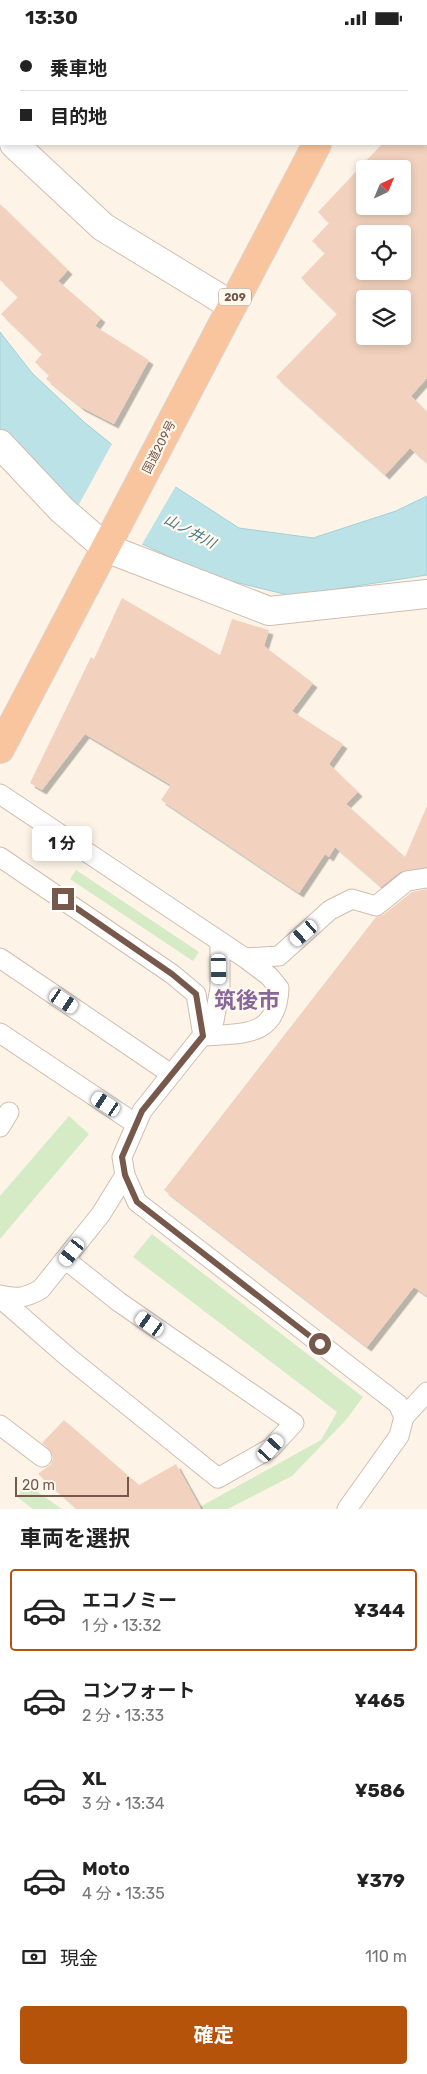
<!DOCTYPE html>
<html lang="ja">
<meta charset="utf-8">
<style>
body{margin:0;font-family:Rubik,"Noto Sans JP",sans-serif;background:#f2f2f2;color:#222;height:100vh;display:flex;flex-direction:column;font-size:19px;white-space:nowrap}
*{box-sizing:border-box;margin:0}
p{font-size:16px;color:#767676}
.icon{flex:none;width:28px;height:28px;fill:none;stroke:currentColor;stroke-width:2;stroke-linecap:round;stroke-linejoin:round}
.map{position:relative;height:1474px;overflow:hidden}
.drawer{display:flex;flex-direction:column;background:#fff;flex:1}
.drawer>*{flex:none}
.guide{position:absolute;left:0px;top:0px;width:428px;height:110px;box-shadow:0 2px 8px #0003;display:grid;align-content:center;height:110px;padding:0 20px;background:#fff}
.needle{width:32px;rotate:44deg}
.buttons{position:absolute;left:356px;top:125px;display:grid;gap:10px}
.buttons a{display:grid;place-items:center;width:55px;height:55px;border-radius:5px;background:#fff;box-shadow:0 2px 8px #0003;font-size:25px}
.scale{position:absolute;left:15px;bottom:12px;width:114px;box-sizing:border-box;padding-left:5px;border:2px solid #77594b;border-top:0;font-size:14px;line-height:18px;white-space:nowrap;color:#77594b;-webkit-text-stroke:4px #fff8ee;paint-order:stroke}
.end{position:absolute;width:22px;height:22px;margin:-11px;border:6px solid #77594b;background:#fff;box-shadow:0 0 0 2px #fff}
.from{border-radius:50%}
.bubble{position:absolute;height:35px;border-radius:5px;background:#fff;box-shadow:0 2px 8px #0003;font-size:16px;font-weight:700;line-height:35px;text-align:center}
.car{position:absolute;width:15px;height:30px;margin:-15px -8px;border-radius:6px;box-shadow:0 0 4px 1px #0007;background:linear-gradient(#fff 24%,#345 0 40%,#fff 0 76%,#345 0 86%,#fff 0)}
.guide b{display:flex;align-items:center;gap:18px;height:48px;font-size:19px}
.guide b+b{border-top:1px solid #e0e0e0}
.guide i{width:12px;height:12px;background:#222}
ul{padding:0;list-style:none}
li{display:flex;align-items:center;gap:15px;height:82px;margin:0 10px 8px;padding:0 10px;border:2px solid transparent;border-radius:5px}
li div{flex:1}
li b{display:block;font-size:19px}
li em{font-style:normal;font-weight:700}
li.active{border-color:#b45309}
li>.icon{width:45px;height:45px;stroke-width:1.5}
h2{padding:0 20px;font-size:22px;line-height:60px}
.pay{display:flex;align-items:center;gap:12px;height:55px;padding:0 20px;font-size:19px}
.pay p{margin-inline-start:auto}
.button{display:flex;gap:10px;margin-top:auto;padding:10px 20px}
.button a{flex:1;height:58px;border-radius:5px;background:#b45309;color:#fff;font-size:20px;font-weight:700;line-height:58px;text-align:center}
.status{display:flex;justify-content:space-between;align-items:center;height:35px;padding:0 25px;background:#fff;direction:ltr}
.status svg{height:14px;fill:currentColor}
.map>svg:first-child{display:block}
</style>
<div class="status"><b>13:30</b><svg viewBox="0 0 49 12"><path d="M0 12V9h3v3zM5 12V6h3v6zM10 12V3h3v9zM15 12V0h3v12zM26 1h20v11H26zM47 4h2v5h-2z"/></svg></div>
<div class="map">
<svg width="427" height="1474" viewBox="0 0 427 1474">
<defs>
<filter id="shadow"><feDropShadow dx="4.5" dy="4.5" stdDeviation="0" flood-color="#0004"/></filter>
</defs>
<rect width="100%" height="100%" fill="#fdf4e7"/>
<!-- green -->
<g fill="#d5ebc5">
<path d="M 76,835 L 199,917 L 193,926 L 70,844 Z"/>
<path d="M 69,1081 L 89,1099 L 0,1204 L 0,1161 Z"/>
<path d="M 152,1199 L 363,1362 L 346,1385 L 292,1441 L 228,1474 L 196,1474 L 321,1405 L 337,1377 L 133,1222 Z"/>
<path d="M 26,1449 L 62,1474 L 33,1474 L 17,1462 Z"/>
</g>
<!-- water -->
<path fill="#bbe2e7" stroke="#a1d1d9" d="M 0,297 L 32,338 L 84,387 L 120,416 L 239,493 L 313,503 L 396,476 L 427,461 L 427,540 L 292,561 L 210,541 L 138,507 L 80,472 L 0,396 Z"/>
<!-- pier -->
<path fill="#fdf4e7" d="M 113,407 L 177,449 L 141,511 L 77,473 Z"/>
<!-- building -->
<g fill="#f2d2be" fill-rule="evenodd" filter="url(#shadow)">
<path d="M 382,109 L 427,109 L 427,343 L 411,361 L 427,377 L 427,428 L 410,413 L 385,440 L 276,342 L 337,279 L 301,243 L 325,218 L 312,206 L 329,188 L 318,177 ZM 365,134 L 402,134 L 402,171 L 365,171 ZM 365,199 L 402,199 L 402,236 L 365,236 ZM 365,264 L 402,264 L 402,301 L 365,301 Z"/>
<path d="M 0,169 L 68,235 L 58,246 L 101,283 L 95,291 L 149,325 L 114,389 L 81,372 L 46,344 L 49,340 L 35,327 L 42,319 L 1,279 L 18,262 L 0,245 Z"/>
<path d="M 122,563 L 220,620 L 232,584 L 269,595 L 264,611 L 313,648 L 292,676 L 343,709 L 329,729 L 358,757 L 346,769 L 405,822 L 427,771 L 427,832 L 400,837 L 381,852 L 335,812 L 329,822 L 325,819 L 299,858 L 161,765 L 171,750 L 85,699 L 42,755 L 30,748 L 91,622 L 94,624 Z"/>
<path d="M 427,854 L 427,1261 L 414,1252 L 367,1312 L 164,1155 L 376,882 L 383,880 L 412,857 Z"/>
<path d="M 64,1385 L 139,1450 L 176,1429 L 201,1474 L 77,1474 L 38,1439 L 51,1429 L 53,1424 L 52,1417 L 42,1408 Z"/>
</g>
<g fill="none" stroke-linecap="round" stroke-linejoin="round">
<defs>
<g id="service">
<path d="M 0,759 L 245,923 L 269,941 L 279,953 C 277,1003 243,998 203,1001"/>
<path d="M 0,822 L 172,939 L 196,959 L 203,1001"/>
<path d="M 0,923 L 171,1039"/>
<path d="M 245,923 L 279,921 L 330,875 L 352,864 L 376,871 L 407,846 L 427,843"/>
<path d="M 0,998 L 136,1089"/>
<path d="M 0,1092 L 9,1077"/>
<path d="M 125,1140 L 137,1167 L 398,1369 L 404,1382 L 399,1401 L 347,1474"/>
<path d="M 0,1260 C 17,1264 26,1263 41,1254 L 101,1179 L 125,1140 L 122,1122 L 142,1076 L 214,986 L 220,953 L 220,907"/>
<path d="M 0,1263 L 69,1323 L 218,1443 L 271,1413 L 294,1388 L 119,1267 L 66,1225"/>
<path d="M 404,1382 L 427,1357"/>
<path d="M 0,1390 L 42,1422"/>
</g>
<g id="minor">
<path d="M 14,109 L 103,192 L 231,270"/>
<path d="M 0,409 L 62,475 L 106,513 L 269,576 L 427,559"/>
</g>
<g id="trunk">
<path d="M 380,1 L 381,0"/>
<path d="M 0,714 L 317,109"/>
</g>
</defs>
<!-- service casing -->
<use href="#service" stroke="#d1bdaf" stroke-width="21"/>
<!-- minor casing -->
<use href="#minor" stroke="#d1bdaf" stroke-width="30"/>
<!-- trunk casing -->
<use href="#trunk" stroke="#dcd4d0" stroke-width="30"/>
<!-- service -->
<use href="#service" stroke="#fff" stroke-width="19"/>
<!-- minor -->
<use href="#minor" stroke="#fff" stroke-width="28"/>
<!-- trunk -->
<use href="#trunk" stroke="#f9c59e" stroke-width="28"/>
</g>
<g fill="none" stroke-linecap="round" stroke-linejoin="round">
<!-- route -->
<path stroke="#77594b" stroke-width="6" d="M 63,864 L 172,939 L 196,959 L 203,1001 L 142,1076 L 122,1122 L 125,1140 L 137,1167 L 320,1309"/>
</g>
<g text-anchor="middle" stroke-width="4.5" stroke-linejoin="round" paint-order="stroke">
<!-- shield labels -->
<rect fill="#fff8ee" stroke="#a0897c" stroke-width="1" x="219" y="253.5" width="32" height="17" rx="4"/>
<g font-size="11" font-weight="bold" fill="#77594b">
<text x="235" y="266">209</text>
</g>
<!-- street labels -->
<g font-size="12" fill="#77594b" stroke="#fff8ee">
<text transform="translate(159 412) rotate(-63)" y="4">国道209号</text>
</g>
<!-- water labels -->
<g font-size="14" font-style="italic" fill="#417a83" stroke="#fff8ee">
<text transform="translate(190 496) rotate(28)" y="5">山ノ井川</text>
</g>
<!-- town labels -->
<g font-size="22" font-weight="bold" fill="#87669a" stroke="#fff8ee">
<text x="247" y="973">筑後市</text>
</g>
</g>
</svg>
<div class="buttons">
<a><svg class="needle" viewBox="-14 -14 28 28"><path d="M0-13l5 13h-10z" fill="#e53935"/><path d="M0 13l5-13h-10z" fill="#767676"/></svg></a>
<a><svg class="icon" aria-label="locate" viewBox="0 0 24 24"><circle cx="12" cy="12" r="6"/><path d="M12 2v4M12 18v4M2 12h4M18 12h4"/></svg></a>
<a><svg class="icon" aria-label="layers" viewBox="0 0 24 24"><path d="M12 4l9 5-9 5-9-5zM3 14l9 5 9-5"/></svg></a>
</div>
<div class="scale">20 m</div>
<i class="end from" style="left:320px;top:1309px"></i>
<i class="end" style="left:63px;top:864px"></i>
<div class="bubble" style="left:32px;top:791px;width:60px">1 分</div>
<i class="car" style="left:304px;top:898px;rotate:229deg"></i>
<i class="car" style="left:219px;top:934px;rotate:179deg"></i>
<i class="car" style="left:64px;top:966px;rotate:124deg"></i>
<i class="car" style="left:106px;top:1069px;rotate:304deg"></i>
<i class="car" style="left:72px;top:1217px;rotate:218deg"></i>
<i class="car" style="left:150px;top:1289px;rotate:305deg"></i>
<i class="car" style="left:271px;top:1413px;rotate:42deg"></i>
<div class="guide">
<b><i class="from"></i>乗車地</b>
<b><i></i>目的地</b>
</div>
</div>
<section class="drawer">
<h2>車両を選択</h2>
<ul>
<li class="active"><svg class="icon" aria-label="car" viewBox="0 0 24 24"><path d="M5 17H2v-5l4-1 3-4h7l3 4 3 1v5h-3M9 17h6M6 11h13"/><circle cx="7" cy="17" r="2"/><circle cx="17" cy="17" r="2"/></svg><div><b>エコノミー</b><p>1 分 · 13:32</p></div><em>¥344</em></li>
<li><svg class="icon" aria-label="car" viewBox="0 0 24 24"><path d="M5 17H2v-5l4-1 3-4h7l3 4 3 1v5h-3M9 17h6M6 11h13"/><circle cx="7" cy="17" r="2"/><circle cx="17" cy="17" r="2"/></svg><div><b>コンフォート</b><p>2 分 · 13:33</p></div><em>¥465</em></li>
<li><svg class="icon" aria-label="car" viewBox="0 0 24 24"><path d="M5 17H2v-5l4-1 3-4h7l3 4 3 1v5h-3M9 17h6M6 11h13"/><circle cx="7" cy="17" r="2"/><circle cx="17" cy="17" r="2"/></svg><div><b>XL</b><p>3 分 · 13:34</p></div><em>¥586</em></li>
<li><svg class="icon" aria-label="car" viewBox="0 0 24 24"><path d="M5 17H2v-5l4-1 3-4h7l3 4 3 1v5h-3M9 17h6M6 11h13"/><circle cx="7" cy="17" r="2"/><circle cx="17" cy="17" r="2"/></svg><div><b>Moto</b><p>4 分 · 13:35</p></div><em>¥379</em></li>
</ul>
<div class="pay"><svg class="icon" aria-label="cash" viewBox="0 0 24 24"><path d="M3 7h18v10H3z"/><circle cx="12" cy="12" r="2"/></svg>現金<p>110 m</p></div>
<div class="button"><a>確定</a></div>
</section>
